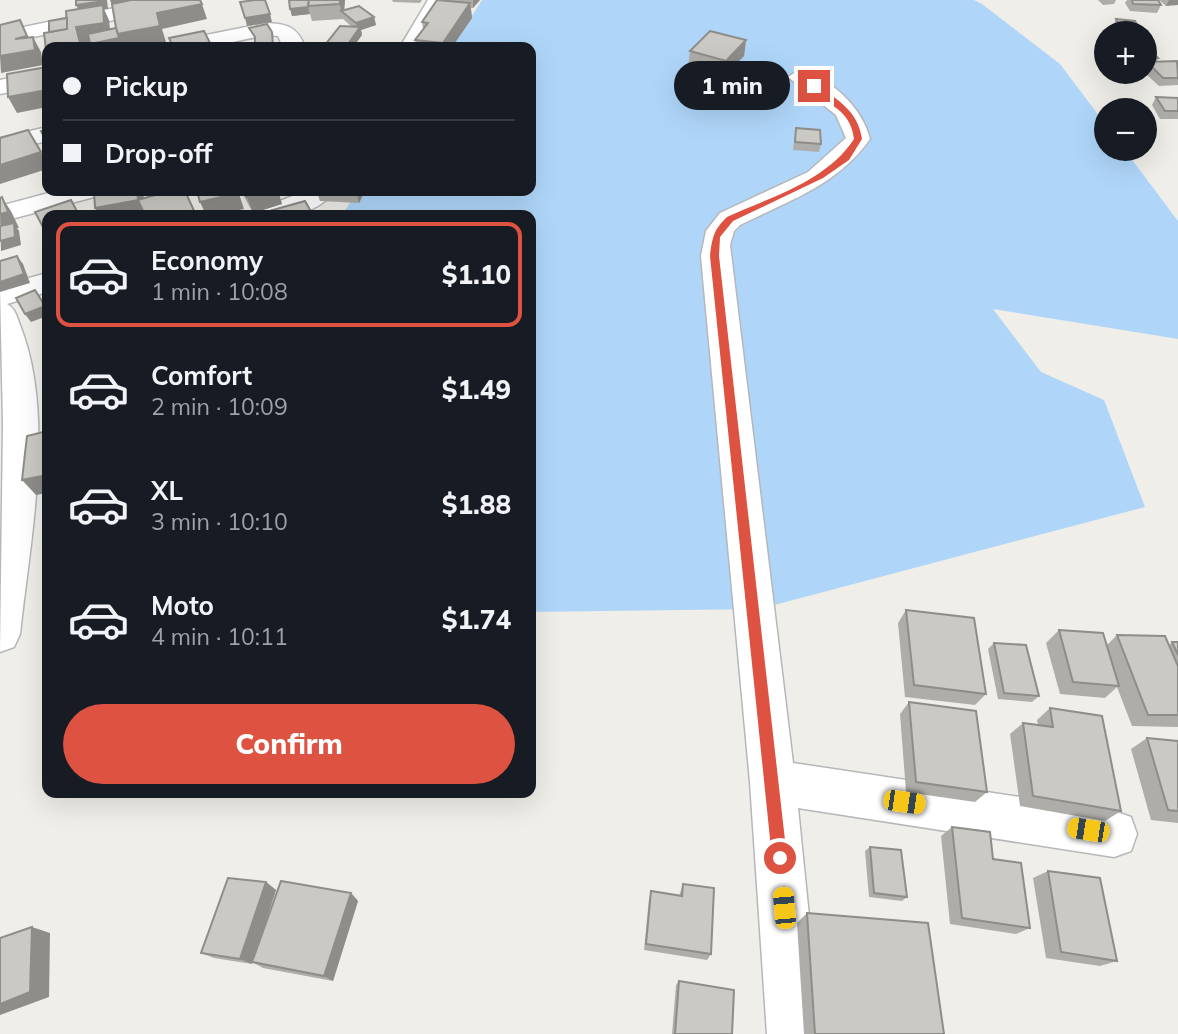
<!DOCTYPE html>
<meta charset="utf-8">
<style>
body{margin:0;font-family:Mulish,sans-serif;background:#242831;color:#f1f3f6;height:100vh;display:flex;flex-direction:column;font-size:26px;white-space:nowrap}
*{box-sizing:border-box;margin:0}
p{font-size:23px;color:#9ea1a6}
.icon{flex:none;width:38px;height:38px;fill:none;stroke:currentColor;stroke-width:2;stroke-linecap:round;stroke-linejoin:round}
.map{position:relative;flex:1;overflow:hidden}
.panel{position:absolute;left:42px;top:210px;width:494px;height:588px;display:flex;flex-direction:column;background:#171b24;border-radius:14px;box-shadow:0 7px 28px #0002}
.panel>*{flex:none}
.banner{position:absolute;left:42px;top:42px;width:494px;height:154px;border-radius:14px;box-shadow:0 7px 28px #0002;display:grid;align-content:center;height:154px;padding:0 21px;background:#171b24}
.controls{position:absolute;left:1094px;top:21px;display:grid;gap:14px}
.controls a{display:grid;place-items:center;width:63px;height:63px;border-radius:50%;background:#171b24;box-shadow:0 7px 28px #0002;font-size:35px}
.end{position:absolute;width:32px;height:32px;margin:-16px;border:9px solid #dd5241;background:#fff;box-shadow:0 0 0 4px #fff}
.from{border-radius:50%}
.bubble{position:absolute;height:49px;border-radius:24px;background:#171b24;box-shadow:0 7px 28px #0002;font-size:23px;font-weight:800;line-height:49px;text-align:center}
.car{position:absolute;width:21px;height:42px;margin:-21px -10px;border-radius:9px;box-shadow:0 0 5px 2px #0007;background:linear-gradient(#f5c518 24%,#345 0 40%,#f5c518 0 76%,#345 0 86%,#f5c518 0)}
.banner b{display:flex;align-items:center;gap:24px;height:66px;font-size:26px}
.banner b+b{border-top:2px solid #363941}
.banner i{width:18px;height:18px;background:#f1f3f6}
ul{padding:12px 0 0;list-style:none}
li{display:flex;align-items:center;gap:21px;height:105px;margin:0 14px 10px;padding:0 7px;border:4px solid transparent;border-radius:14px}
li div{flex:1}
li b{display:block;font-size:26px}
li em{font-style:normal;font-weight:800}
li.on{border-color:#dd5241}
li>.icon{width:63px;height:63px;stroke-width:1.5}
.cta{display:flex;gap:14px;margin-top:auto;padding:14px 21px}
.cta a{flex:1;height:80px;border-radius:42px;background:#dd5241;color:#fff;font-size:28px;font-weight:800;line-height:80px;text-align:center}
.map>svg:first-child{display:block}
</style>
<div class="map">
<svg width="1178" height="1034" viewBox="0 0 1178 1034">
<rect width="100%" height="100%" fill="#f0eee8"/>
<!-- water -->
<path fill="#afd6f9" d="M 482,0 L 974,0 L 982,4 L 1060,64 L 1106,125 L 1106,149 L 1124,149 L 1178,221 L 1178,339 L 993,309 L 1041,372 L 1104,400 L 1145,507 L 759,609 L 530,612 L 530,215 L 342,215 L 358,191 L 530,191 L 530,47 L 452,47 Z"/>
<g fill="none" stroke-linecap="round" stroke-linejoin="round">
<defs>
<g id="minor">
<path d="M 152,0 L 191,0 L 181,6 L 0,44 L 0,32 Z"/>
<path d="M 428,0 L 448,0 L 422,47 L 400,47 Z"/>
<path d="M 266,23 C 287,24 297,26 305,47 L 283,47 L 278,36 L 266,35 L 209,47 L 168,47 L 171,42 Z"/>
<path d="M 47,70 L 47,84 L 0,94 L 0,80 Z"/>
<path d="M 799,70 C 831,78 862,107 870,139 C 838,185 788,201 740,225 L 734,231 L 730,245 L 793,763 L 1114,811 L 1131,817 L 1137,834 L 1131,851 L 1114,857 L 798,808 L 821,1034 L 767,1034 L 750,782 L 701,256 L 706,231 L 720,213 L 808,172 L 846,138 L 836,115 L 788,77 Z"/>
<path d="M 47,127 L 47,141 L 0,152 L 0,138 Z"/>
<path d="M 56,191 L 98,191 L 94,197 L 0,222 L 0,206 Z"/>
<path d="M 303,191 L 334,191 C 316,217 283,216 255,215 C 262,206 291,198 303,191 Z"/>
<path d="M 47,273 L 47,292 L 7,304 C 15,308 17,317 20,325 C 56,415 30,540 20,634 L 14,647 L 0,652 L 3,424 L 0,286 Z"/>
</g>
</defs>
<!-- minor casing -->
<use href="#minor" stroke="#b5b7bb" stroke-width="3"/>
<!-- minor -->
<use href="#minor" fill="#fff" fill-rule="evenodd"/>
</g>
<!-- wall -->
<g fill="#afada9">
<path d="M 289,0 L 345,0 L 344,11 L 374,17 L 376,25 L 361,30 L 362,35 L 353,47 L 372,47 L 326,47 L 325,45 L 352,27 L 343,19 L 312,21 L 310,14 L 292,16 Z"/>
<path d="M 392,0 L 422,0 L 420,3 L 393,2 Z"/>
<path d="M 450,0 L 480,0 L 473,8 L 471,8 L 472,18 L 452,47 L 402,47 L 416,47 L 415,40 L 423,29 L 422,22 Z"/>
<path d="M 1098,0 L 1116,0 L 1114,4 L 1103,5 Z"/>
<path d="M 1127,0 L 1158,0 L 1161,5 L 1157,13 L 1130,11 L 1125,3 Z"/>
<path d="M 1159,0 L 1178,0 L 1166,6 Z"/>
<path d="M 1116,19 L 1139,29 L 1137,33 L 1115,33 L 1113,27 Z"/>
<path d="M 746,40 L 744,56 L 724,76 L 688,67 L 690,51 Z"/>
<path d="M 1144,43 L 1158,58 L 1157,62 L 1178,61 L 1178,85 L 1159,86 L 1144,72 Z"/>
<path d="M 1156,97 L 1178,98 L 1178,119 L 1160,119 L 1152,105 Z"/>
<path d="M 796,128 L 821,144 L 819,152 L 793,150 Z"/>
<path d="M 241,191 L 278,191 L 282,204 L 253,213 Z"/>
<path d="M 318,191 L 365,191 L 359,203 L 320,201 L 317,193 Z"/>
<path d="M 906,610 L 986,694 L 975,705 L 905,697 L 898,623 Z"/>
<path d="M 1059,630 L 1107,645 L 1117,635 L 1169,645 L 1172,642 L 1178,642 L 1178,727 L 1132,726 L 1117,687 L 1105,698 L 1060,694 L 1046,643 Z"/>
<path d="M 994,643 L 1039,696 L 1032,702 L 998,699 L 988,649 Z"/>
<path d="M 909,702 L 987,792 L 975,802 L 906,792 L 900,714 Z"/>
<path d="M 1050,708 L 1121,811 L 1105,821 L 1020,806 L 1010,734 L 1023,723 L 1038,725 L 1037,720 Z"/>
<path d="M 1147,738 L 1178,741 L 1178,823 L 1151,820 L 1131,749 Z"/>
<path d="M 952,827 L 993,859 L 1030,928 L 1016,934 L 950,924 L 941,836 Z"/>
<path d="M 870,847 L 907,897 L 902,901 L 869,897 L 865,851 Z"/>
<path d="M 1048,871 L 1117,961 L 1100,966 L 1046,958 L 1033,878 Z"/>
<path d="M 266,882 L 276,890 L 257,948 L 351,893 L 358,901 L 333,981 L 263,968 L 252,962 L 252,964 L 214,958 L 201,953 Z"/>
<path d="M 683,884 L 711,954 L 707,960 L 644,950 L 649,899 L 651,891 L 679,896 Z"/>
<path d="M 807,913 L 944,1034 L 804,1034 L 797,923 Z"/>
<path d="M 679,981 L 732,1034 L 672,1034 L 676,985 Z"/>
</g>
<!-- shaded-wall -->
<g fill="#8e8d89">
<path d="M 104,0 L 107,0 L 108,9 L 104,9 L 109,20 L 111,38 L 84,43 L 85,47 L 58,47 L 76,27 L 80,13 L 76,5 Z"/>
<path d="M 110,0 L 139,0 L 113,8 Z"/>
<path d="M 340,0 L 345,0 L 344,13 L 341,11 L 340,4 Z"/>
<path d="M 473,0 L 480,0 L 473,8 Z"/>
<path d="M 1169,0 L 1178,0 L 1178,5 L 1166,6 Z"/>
<path d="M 470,3 L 472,18 L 452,47 L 443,47 L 443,43 Z"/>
<path d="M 202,4 L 207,19 L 162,29 L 166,42 L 134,47 L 123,47 L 123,46 L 116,47 L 91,47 L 90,44 L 117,34 L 157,13 Z"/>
<path d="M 308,7 L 310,14 L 292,16 L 290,9 Z"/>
<path d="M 270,14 L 272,22 L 247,26 L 245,18 Z"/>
<path d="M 374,17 L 376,25 L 361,30 L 362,35 L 353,47 L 346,47 L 358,31 L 356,23 Z"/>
<path d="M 20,20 L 34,50 L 33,37 L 41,52 L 43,65 L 1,73 L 0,56 Z"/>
<path d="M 746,40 L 744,56 L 724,76 L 726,61 Z"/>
<path d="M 47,90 L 47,107 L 17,113 L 8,97 Z"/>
<path d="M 41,152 L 47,164 L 47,169 L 0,184 L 0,165 Z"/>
<path d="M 137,191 L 143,191 L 146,215 L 98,215 L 95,208 Z"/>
<path d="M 238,191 L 244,209 L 218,215 L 206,215 L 200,202 Z"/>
<path d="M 266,191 L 278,191 L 282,204 L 253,213 L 247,197 Z"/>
<path d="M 359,191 L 365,191 L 359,203 L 357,195 Z"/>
<path d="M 2,197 L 12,213 L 19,228 L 17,228 L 19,231 L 21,245 L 1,251 L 0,214 Z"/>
<path d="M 17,256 L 23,264 L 30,283 L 0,292 L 0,282 Z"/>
<path d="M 35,290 L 47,309 L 47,316 L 31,322 L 25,314 Z"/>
<path d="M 47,475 L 47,493 L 36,495 L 22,480 Z"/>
<path d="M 266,882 L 276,890 L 252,964 L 240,959 Z"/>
<path d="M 351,893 L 358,901 L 333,981 L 324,976 Z"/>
<path d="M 32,927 L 50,933 L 49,997 L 0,1015 L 0,1004 Z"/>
</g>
<!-- building -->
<g fill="#cbc9c4" stroke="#8e8d89" stroke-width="2">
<path d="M 76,0 L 104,0 L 105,1 L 76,5 Z"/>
<path d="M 131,0 L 200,0 L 202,4 L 157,13 L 160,26 L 117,34 L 112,4 Z"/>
<path d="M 255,0 L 265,0 L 270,14 L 245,18 L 240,2 Z"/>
<path d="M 289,0 L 309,0 L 308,7 L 290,9 Z"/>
<path d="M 309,0 L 340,0 L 340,4 L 308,6 Z"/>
<path d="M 437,0 L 470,3 L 443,43 L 415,40 L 428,23 L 422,22 Z"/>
<path d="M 1132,0 L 1158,0 L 1161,5 L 1133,4 Z"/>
<path d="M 103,5 L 104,23 L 76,27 L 80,43 L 58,47 L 47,47 L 46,50 L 44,33 L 67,29 L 66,11 Z"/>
<path d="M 359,6 L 374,17 L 356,23 L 341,11 Z"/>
<path d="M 67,18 L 67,29 L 49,32 L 49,21 Z"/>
<path d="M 1116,19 L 1135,21 L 1139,29 L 1120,28 Z"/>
<path d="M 20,20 L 27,36 L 15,39 L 33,37 L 35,50 L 0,56 L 0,25 Z"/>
<path d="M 267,24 L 272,32 L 273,47 L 255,47 L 255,37 L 249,28 Z"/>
<path d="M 340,26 L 360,27 L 346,47 L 325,45 Z"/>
<path d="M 116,28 L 119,38 L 90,44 L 88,34 Z"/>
<path d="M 204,31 L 212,47 L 173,47 L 169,38 Z"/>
<path d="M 710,31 L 746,40 L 726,61 L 690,51 Z"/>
<path d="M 1144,43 L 1145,43 L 1158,58 L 1144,58 Z"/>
<path d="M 249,44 L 250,47 L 236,47 L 236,46 Z"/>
<path d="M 1177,61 L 1178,78 L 1163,78 L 1147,62 Z"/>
<path d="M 47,67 L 47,90 L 8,97 L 7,74 Z"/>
<path d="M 1156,97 L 1178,98 L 1178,111 L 1165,111 Z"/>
<path d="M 47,100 L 47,115 L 46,116 L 42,101 Z"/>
<path d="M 796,128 L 820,130 L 821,144 L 795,142 Z"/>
<path d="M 47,129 L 47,143 L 41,131 Z"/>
<path d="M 28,130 L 41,152 L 0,165 L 0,138 Z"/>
<path d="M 94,191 L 137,191 L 138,200 L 169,191 L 185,191 L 196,215 L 145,215 L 138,200 L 95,208 Z"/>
<path d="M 197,191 L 237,191 L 238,193 L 200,202 Z"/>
<path d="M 244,191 L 266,191 L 247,197 Z"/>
<path d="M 318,191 L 359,191 L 357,195 L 317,193 Z"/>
<path d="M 2,197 L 8,212 L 0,214 L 0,198 Z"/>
<path d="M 71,200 L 79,215 L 47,215 L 47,228 L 44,229 L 35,212 Z"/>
<path d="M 305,201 L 313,215 L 255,215 Z"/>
<path d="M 14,223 L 15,237 L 0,241 L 0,226 Z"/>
<path d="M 17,256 L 24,274 L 0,282 L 0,261 Z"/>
<path d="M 35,290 L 45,306 L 25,314 L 16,298 Z"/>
<path d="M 47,431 L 47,475 L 22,480 L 27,436 Z"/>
<path d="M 906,610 L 974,618 L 986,694 L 914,685 Z"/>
<path d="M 1059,630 L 1103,633 L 1119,686 L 1073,682 Z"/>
<path d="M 1117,635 L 1165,636 L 1178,666 L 1178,715 L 1148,715 Z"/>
<path d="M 1172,642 L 1178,642 L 1178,655 Z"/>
<path d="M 994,643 L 1026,645 L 1039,696 L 1004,693 Z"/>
<path d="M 909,702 L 976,711 L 987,792 L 916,782 Z"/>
<path d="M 1050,708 L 1102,716 L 1121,811 L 1033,796 L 1023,723 L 1053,727 Z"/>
<path d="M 1147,738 L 1178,741 L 1178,811 L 1168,810 Z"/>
<path d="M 952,827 L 990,832 L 993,859 L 1021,863 L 1030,928 L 962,918 Z"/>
<path d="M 870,847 L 901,850 L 907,897 L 874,893 Z"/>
<path d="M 1048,871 L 1100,878 L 1117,961 L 1061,952 Z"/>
<path d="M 228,878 L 266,882 L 240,959 L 201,953 Z"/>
<path d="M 281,881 L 351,893 L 324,976 L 252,962 Z"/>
<path d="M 683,884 L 714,888 L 711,954 L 646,944 L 651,891 L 682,896 Z"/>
<path d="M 807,913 L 928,923 L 944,1034 L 815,1034 Z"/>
<path d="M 32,927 L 30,992 L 0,1004 L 0,938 Z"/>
<path d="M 679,981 L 734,990 L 732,1034 L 675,1034 Z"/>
</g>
<!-- route -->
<path fill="#dd5241" d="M 812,85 L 817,85 C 838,100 858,111 862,139 L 849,160 L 823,178 L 733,221 L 720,237 L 719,256 L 787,858 L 780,865 L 772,858 L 710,256 C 712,238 714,229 727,217 C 771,197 827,181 854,139 C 850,104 820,106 812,85 Z"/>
</svg>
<div class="controls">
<a>+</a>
<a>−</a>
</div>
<i class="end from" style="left:780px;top:858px"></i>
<i class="end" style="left:814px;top:86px"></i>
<div class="bubble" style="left:674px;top:61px;width:116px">1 min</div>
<i class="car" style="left:904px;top:802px;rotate:98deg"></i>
<i class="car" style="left:1088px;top:830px;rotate:279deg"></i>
<i class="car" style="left:784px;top:908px;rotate:355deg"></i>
<div class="banner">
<b><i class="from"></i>Pickup</b>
<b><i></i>Drop-off</b>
</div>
<section class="panel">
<ul>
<li class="on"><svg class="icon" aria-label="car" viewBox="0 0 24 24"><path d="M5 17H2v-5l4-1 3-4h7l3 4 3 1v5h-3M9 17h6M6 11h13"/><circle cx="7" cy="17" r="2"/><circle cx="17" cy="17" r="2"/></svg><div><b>Economy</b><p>1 min · 10:08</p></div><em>$1.10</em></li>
<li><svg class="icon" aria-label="car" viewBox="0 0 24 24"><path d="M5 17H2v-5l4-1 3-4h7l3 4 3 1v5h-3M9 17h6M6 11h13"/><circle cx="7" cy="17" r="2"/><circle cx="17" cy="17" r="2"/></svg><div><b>Comfort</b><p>2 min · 10:09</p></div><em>$1.49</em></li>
<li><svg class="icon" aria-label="car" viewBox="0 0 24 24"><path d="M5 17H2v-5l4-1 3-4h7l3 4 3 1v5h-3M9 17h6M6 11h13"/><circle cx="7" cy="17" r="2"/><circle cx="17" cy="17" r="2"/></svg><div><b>XL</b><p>3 min · 10:10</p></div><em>$1.88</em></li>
<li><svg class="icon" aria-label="car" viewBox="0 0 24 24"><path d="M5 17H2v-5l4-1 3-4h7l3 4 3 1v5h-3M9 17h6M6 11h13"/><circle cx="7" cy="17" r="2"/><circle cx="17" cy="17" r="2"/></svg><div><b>Moto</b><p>4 min · 10:11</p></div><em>$1.74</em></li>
</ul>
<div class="cta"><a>Confirm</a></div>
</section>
</div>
